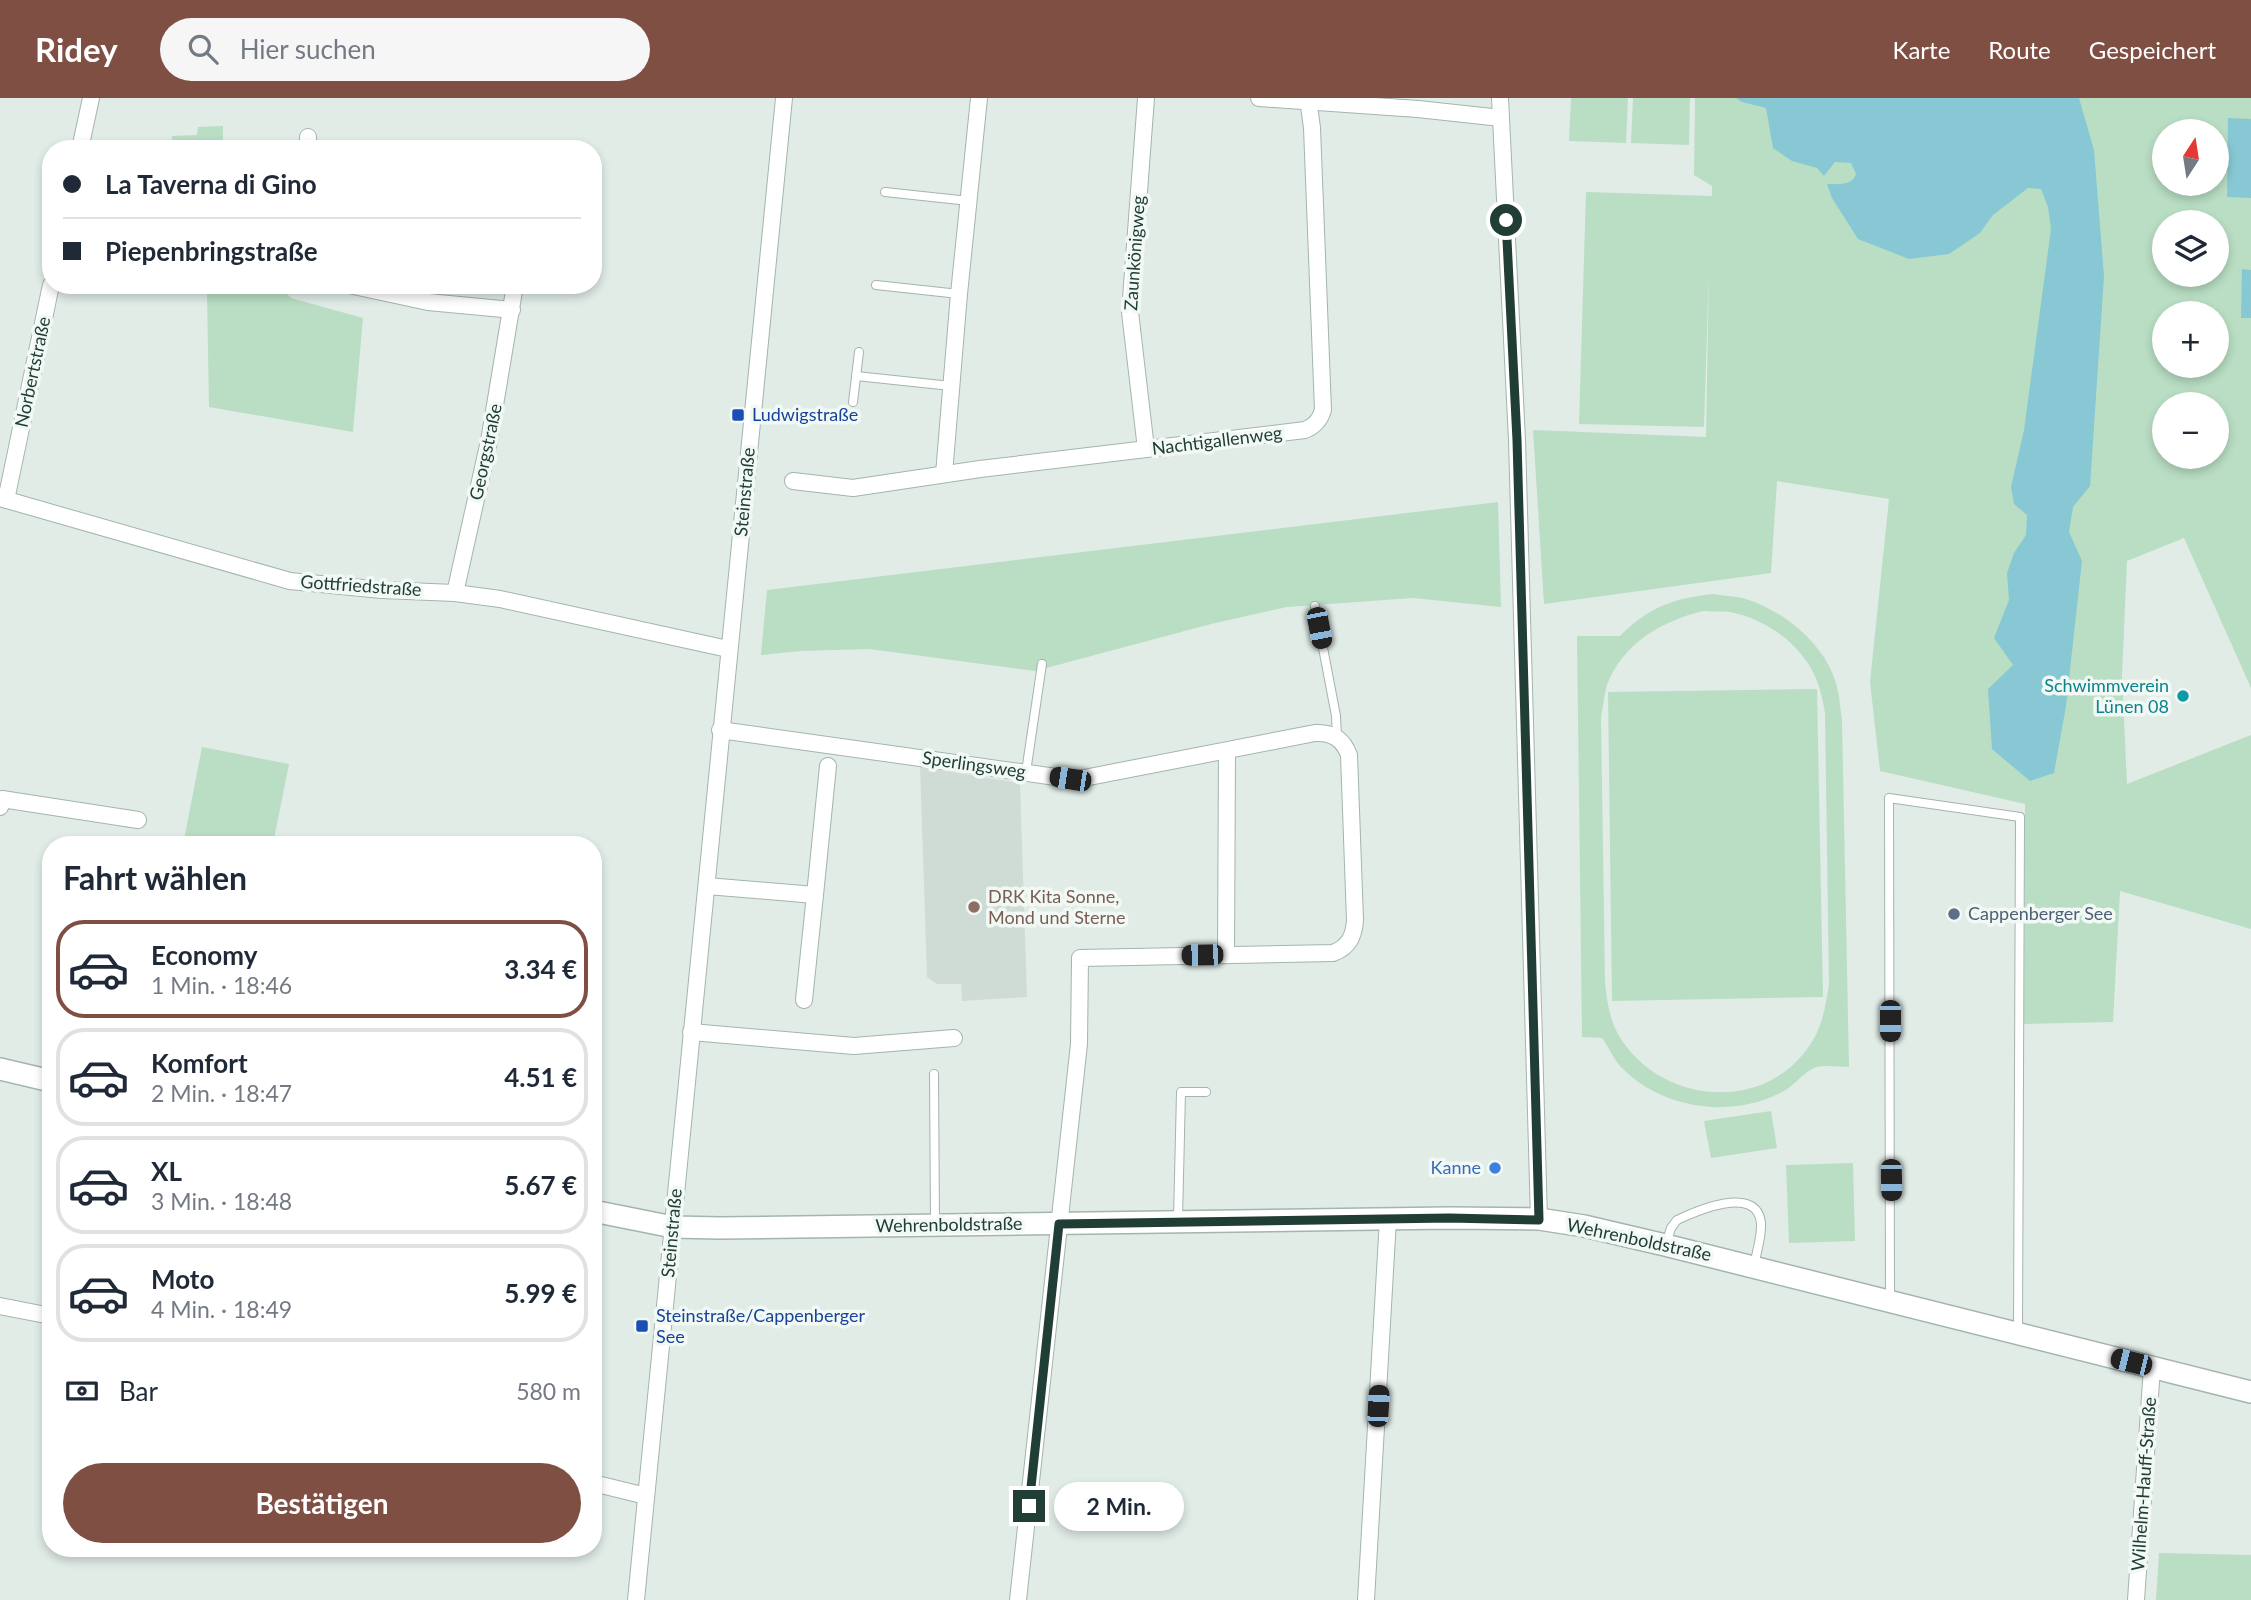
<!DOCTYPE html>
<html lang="de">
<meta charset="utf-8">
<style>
body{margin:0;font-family:Lato,sans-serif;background:#f6f6f7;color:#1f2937;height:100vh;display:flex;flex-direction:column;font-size:26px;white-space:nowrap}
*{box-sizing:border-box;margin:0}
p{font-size:23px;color:#747a83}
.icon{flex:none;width:38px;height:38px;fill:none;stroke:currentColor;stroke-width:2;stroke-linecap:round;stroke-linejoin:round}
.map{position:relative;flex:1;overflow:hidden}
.details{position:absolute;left:42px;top:738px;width:560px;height:721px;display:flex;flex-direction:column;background:#fff;border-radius:28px;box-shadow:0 4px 10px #0003}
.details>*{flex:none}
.guide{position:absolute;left:42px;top:42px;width:560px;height:154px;border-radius:28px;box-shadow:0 4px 10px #0003;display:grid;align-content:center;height:154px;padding:0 21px;background:#fff}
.needle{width:46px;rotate:12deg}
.controls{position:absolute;left:2152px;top:21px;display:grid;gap:14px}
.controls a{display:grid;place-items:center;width:77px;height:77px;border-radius:50%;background:#fff;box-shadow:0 4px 10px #0003;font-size:35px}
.end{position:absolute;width:32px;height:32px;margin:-16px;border:9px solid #213e36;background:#fff;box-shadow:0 0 0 4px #fff}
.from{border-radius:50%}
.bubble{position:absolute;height:49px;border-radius:24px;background:#fff;box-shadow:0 4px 10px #0003;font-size:23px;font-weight:700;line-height:49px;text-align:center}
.car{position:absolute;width:21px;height:42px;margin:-21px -10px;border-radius:9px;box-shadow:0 0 5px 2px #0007;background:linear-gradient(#222 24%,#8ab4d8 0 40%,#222 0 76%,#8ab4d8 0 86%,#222 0)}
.guide b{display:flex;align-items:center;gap:24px;height:66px;font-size:26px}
.guide b+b{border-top:2px solid #e0e1e3}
.guide i{width:18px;height:18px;background:#1f2937}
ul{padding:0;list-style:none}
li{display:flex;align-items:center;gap:21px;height:98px;margin:0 14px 10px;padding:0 7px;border:4px solid #e0e1e3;border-radius:28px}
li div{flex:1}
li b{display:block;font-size:26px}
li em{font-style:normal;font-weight:700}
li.on{border-color:#804f44}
li>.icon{width:63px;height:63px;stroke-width:1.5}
h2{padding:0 21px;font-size:32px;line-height:84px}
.pay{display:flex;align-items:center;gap:18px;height:77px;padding:0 21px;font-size:26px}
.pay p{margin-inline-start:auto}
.action{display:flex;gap:14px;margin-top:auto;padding:14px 21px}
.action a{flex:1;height:80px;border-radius:42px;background:#804f44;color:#fff;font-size:28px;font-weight:700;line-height:80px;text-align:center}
header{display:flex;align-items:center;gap:42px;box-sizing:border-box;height:98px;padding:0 35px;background:#804f44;color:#fff}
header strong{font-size:33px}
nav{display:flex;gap:38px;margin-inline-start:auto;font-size:24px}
.search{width:490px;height:63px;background:#f6f6f7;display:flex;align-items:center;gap:18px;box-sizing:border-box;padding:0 24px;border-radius:38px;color:#747a83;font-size:26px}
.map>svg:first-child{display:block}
</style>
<header>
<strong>Ridey</strong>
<div class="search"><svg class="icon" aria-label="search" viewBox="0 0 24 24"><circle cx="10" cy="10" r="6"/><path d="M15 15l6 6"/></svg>Hier suchen</div>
<nav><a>Karte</a><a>Route</a><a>Gespeichert</a></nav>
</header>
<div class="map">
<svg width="2251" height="1502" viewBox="0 0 2251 1502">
<rect width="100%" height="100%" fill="#e1ece7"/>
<!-- built -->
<path fill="#cfdcd6" d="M 920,669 L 1020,685 L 1027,899 L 962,903 L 961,886 L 937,886 L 927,879 Z"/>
<!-- green -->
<g fill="#b9dec3" fill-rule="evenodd">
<path d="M 1571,0 L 1628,0 L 1626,45 L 1569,43 Z"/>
<path d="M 1633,0 L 1690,0 L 1689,47 L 1631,45 Z"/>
<path d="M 1695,0 L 2251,0 L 2251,590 L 2184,440 L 2127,463 L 2122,578 L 2127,686 L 2251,637 L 2251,831 L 2120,793 L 2113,924 L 2024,926 L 2025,706 L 1880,673 L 1870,584 L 1889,401 L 1777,383 L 1771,475 L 1544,506 L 1533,332 L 1706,339 L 1709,171 L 1704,329 L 1579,326 L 1586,94 L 1712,98 L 1712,88 L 1694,77 ZM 2165,33 L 2217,33 L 2217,86 L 2165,86 ZM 2165,124 L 2217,124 L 2217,177 L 2165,177 ZM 2165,215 L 2217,215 L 2217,268 L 2165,268 ZM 2165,306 L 2217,306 L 2217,359 L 2165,359 Z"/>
<path d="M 223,28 L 223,51 L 172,51 L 172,38 L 197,37 L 198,29 Z"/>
<path d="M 171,187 L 279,187 L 291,200 L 363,220 L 353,334 L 209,309 L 207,196 L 171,190 Z"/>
<path d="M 1498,404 L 1501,509 L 1413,500 L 1287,509 L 1211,526 L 1035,573 L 869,551 L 801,553 L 761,557 L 767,492 Z"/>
<path d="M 1714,496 C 1724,498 1736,498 1746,501 C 1786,514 1827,548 1837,589 C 1840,600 1840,611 1842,622 L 1849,969 C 1838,969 1821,966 1812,971 C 1801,977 1793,989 1782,994 C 1732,1021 1663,1011 1623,971 C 1614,963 1609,949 1602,940 L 1582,939 L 1577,538 L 1620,538 C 1649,509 1673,500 1714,496 ZM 1703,513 C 1712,514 1722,513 1730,514 C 1767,521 1804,548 1817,583 C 1821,593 1823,604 1825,615 L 1829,886 C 1826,906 1823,925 1813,942 C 1769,1017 1659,1008 1618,936 C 1609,920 1607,902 1605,884 L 1601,619 C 1603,609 1604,597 1607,587 C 1623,545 1662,523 1703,513 Z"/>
<path d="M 1817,591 L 1823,899 L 1612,903 L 1608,594 Z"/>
<path d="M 202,649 L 289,666 L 273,746 L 246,741 L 245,747 L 183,747 Z"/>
<path d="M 1771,1013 L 1777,1050 L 1711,1060 L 1704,1023 Z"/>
<path d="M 1853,1065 L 1855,1143 L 1789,1145 L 1786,1067 Z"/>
<path d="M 2159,1455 L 2251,1457 L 2251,1502 L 2156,1502 Z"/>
</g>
<!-- water -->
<g fill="#87c8d4">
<path d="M 1736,0 L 2079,0 L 2094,52 L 2104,178 L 2090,388 L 2073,409 L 2069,434 L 2082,463 L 2066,608 L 2054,675 L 2030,683 L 1992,651 L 1988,591 L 2013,567 L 1994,540 L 2009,502 L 2007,475 L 2014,455 L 2026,437 L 2027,417 L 2014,406 L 2011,389 L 2024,332 L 2051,131 L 2048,109 L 2041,91 L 2028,90 L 1993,117 L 1980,135 L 1949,156 L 1909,161 L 1858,141 L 1832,100 L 1827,86 C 1838,86 1852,88 1856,76 L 1851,65 L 1835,64 L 1824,78 L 1817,70 L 1792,63 L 1773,50 L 1766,10 L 1742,4 Z"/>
<path d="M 2228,20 L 2251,21 L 2251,100 L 2227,99 Z"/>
<path d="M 2242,171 L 2251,172 L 2251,220 L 2241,220 Z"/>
</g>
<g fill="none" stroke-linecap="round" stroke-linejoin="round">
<defs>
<g id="service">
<path d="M 885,94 L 969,103"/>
<path d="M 876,187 L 959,196"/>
<path d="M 856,278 L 951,288"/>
<path d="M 853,304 L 859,254"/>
<path d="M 1315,508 L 1336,618 L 1337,639"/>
<path d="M 1026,674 L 1042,566"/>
<path d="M 934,976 L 935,1127"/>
<path d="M 1178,1121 L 1181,994 L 1206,994"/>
<path d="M 1666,1146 L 1671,1130 L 1677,1122 C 1696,1113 1757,1086 1761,1125 C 1762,1139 1756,1155 1754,1169"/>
<path d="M 1890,1203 L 1889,700 L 2020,719 L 2018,1233"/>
</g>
<g id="minor">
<path d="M 1259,0 L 1418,11 L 1501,20"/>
<path d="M 1500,0 L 1517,342 L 1539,1121"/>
<path d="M 80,51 L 91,0"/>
<path d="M 308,51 L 308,39"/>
<path d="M 349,187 L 428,204 L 512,212"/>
<path d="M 1146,351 L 1130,214 L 1146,0"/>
<path d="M 944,376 L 959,196 L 979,0"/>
<path d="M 793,383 L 853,390 L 980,371 L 1305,332 C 1315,328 1320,322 1323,312 L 1312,30 L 1308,0"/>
<path d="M 0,400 L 290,483 L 382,492 L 455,495 L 500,501 L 728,551"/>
<path d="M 6,402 L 51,187"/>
<path d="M 455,495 L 489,343 L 515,187"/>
<path d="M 720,632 L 1070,681 L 1084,680 L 1315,635 C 1332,634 1343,641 1349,657 L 1355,822 C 1354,838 1349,849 1333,855 L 1080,860 L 1079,946 L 1018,1502"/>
<path d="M 0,709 L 2,701 L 138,722"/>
<path d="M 707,788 L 815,797 L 828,668"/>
<path d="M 1226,857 L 1227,654"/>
<path d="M 804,902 L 815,797"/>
<path d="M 691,934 L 854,948 L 954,940"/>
<path d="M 0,1208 L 51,1218"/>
<path d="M 593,1385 L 646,1398"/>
<path d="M 636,1502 L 784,0"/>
<path d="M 1366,1502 L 1388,1121"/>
<path d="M 2136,1502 L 2152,1269"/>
</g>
<g id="tertiary">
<path d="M 0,971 L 51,983"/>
<path d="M 593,1113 L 673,1129 L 720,1130 L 1449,1120 L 1539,1121 L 1584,1128 L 1665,1147 L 2251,1294"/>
</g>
</defs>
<!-- service casing -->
<use href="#service" stroke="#a4b4ae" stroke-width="10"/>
<!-- minor casing -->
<use href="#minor" stroke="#a4b4ae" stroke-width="18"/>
<!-- tertiary casing -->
<use href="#tertiary" stroke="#a4b4ae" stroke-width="24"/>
<!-- service -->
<use href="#service" stroke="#fff" stroke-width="8"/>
<!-- minor -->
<use href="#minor" stroke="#fff" stroke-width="16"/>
<!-- tertiary -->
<use href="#tertiary" stroke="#fff" stroke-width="21"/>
</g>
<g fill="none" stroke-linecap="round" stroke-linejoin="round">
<!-- route -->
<path stroke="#213e36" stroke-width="9" d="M 1029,1408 L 1059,1126 L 1449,1120 L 1539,1122 L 1517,342 L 1506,122"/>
</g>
<!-- markers -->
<g fill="#1a4fb4" stroke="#f2f9f5" stroke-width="2.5">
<rect x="731" y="310" width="14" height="14" rx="3.5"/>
<rect x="635" y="1221" width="14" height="14" rx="3.5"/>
</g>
<circle fill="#0f9aa8" stroke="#f2f9f5" stroke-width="2.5" cx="2183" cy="598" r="7"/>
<circle fill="#8d6e63" stroke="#f2f9f5" stroke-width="2.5" cx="974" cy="809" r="7"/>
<circle fill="#5c6f8a" stroke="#f2f9f5" stroke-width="2.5" cx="1954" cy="816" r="7"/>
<circle fill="#3f7fe0" stroke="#f2f9f5" stroke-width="2.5" cx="1495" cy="1070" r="7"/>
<g text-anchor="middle" stroke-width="7" stroke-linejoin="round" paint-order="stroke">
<!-- street labels -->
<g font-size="18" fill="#213e36" stroke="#f2f9f5">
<text transform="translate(1135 155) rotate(-86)" y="6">Zaunkönigweg</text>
<text transform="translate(33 274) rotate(-78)" y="6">Norbertstraße</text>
<text transform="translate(1217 343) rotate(-7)" y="6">Nachtigallenweg</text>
<text transform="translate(486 354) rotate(-78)" y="6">Georgstraße</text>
<text transform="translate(745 394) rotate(-85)" y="6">Steinstraße</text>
<text transform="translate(361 488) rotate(4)" y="6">Gottfriedstraße</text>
<text transform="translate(974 667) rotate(8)" y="6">Sperlingsweg</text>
<text transform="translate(949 1127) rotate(-1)" y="6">Wehrenboldstraße</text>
<text transform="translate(672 1135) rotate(-85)" y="6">Steinstraße</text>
<text transform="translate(1639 1142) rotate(12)" y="6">Wehrenboldstraße</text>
<text transform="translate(2144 1386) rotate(-86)" y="6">Wilhelm-Hauff-Straße</text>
</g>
<!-- transit labels -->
<g font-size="18" fill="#164399" stroke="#f2f9f5" text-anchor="start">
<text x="752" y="323">Ludwigstraße</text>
<text x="656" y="1224">Steinstraße/Cappenberger<tspan x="656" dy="21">See</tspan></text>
</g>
<!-- culture labels -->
<g font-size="18" fill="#0d838f" stroke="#f2f9f5" text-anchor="end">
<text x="2169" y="594">Schwimmverein<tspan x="2169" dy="21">Lünen 08</tspan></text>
</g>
<!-- education labels -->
<g font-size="18" fill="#785e54" stroke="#f2f9f5" text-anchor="start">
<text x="988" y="805">DRK Kita Sonne,<tspan x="988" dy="21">Mond und Sterne</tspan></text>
</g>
<!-- service labels -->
<g font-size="18" fill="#4e5e75" stroke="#f2f9f5" text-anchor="start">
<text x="1968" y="822">Cappenberger See</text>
</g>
<!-- shop labels -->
<g font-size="18" fill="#366cbe" stroke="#f2f9f5" text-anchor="end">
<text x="1481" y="1076">Kanne</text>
</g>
</g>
</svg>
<div class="controls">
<a><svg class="needle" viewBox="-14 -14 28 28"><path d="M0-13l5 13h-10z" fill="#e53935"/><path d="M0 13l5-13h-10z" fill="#747a83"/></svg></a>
<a><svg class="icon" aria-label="layers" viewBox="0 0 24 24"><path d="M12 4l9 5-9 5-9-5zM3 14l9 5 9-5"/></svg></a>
<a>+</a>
<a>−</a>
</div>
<i class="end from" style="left:1506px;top:122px"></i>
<i class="end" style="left:1029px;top:1408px"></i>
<div class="bubble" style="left:1054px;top:1384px;width:130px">2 Min.</div>
<i class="car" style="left:1319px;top:530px;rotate:169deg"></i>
<i class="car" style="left:1070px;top:681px;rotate:279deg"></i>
<i class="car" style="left:1202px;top:857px;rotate:269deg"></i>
<i class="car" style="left:1890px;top:923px;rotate:180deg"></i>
<i class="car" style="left:1891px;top:1082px;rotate:179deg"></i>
<i class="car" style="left:2131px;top:1264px;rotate:284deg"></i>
<i class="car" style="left:1378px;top:1308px;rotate:3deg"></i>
<div class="guide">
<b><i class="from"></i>La Taverna di Gino</b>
<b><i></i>Piepenbringstraße</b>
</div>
<section class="details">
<h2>Fahrt wählen</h2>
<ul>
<li class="on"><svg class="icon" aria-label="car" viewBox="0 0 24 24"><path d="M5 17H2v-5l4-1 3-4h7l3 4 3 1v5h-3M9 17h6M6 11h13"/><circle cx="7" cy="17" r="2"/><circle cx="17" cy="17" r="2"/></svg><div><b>Economy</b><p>1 Min. · 18:46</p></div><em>3.34 €</em></li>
<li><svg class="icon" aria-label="car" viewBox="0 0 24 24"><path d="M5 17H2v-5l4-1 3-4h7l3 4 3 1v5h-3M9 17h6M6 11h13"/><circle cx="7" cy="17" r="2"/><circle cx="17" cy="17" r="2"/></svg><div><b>Komfort</b><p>2 Min. · 18:47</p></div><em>4.51 €</em></li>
<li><svg class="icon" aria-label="car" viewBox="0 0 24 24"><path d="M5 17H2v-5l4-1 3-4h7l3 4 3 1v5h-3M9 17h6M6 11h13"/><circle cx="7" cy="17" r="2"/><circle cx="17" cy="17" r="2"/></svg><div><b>XL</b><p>3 Min. · 18:48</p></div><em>5.67 €</em></li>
<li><svg class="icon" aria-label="car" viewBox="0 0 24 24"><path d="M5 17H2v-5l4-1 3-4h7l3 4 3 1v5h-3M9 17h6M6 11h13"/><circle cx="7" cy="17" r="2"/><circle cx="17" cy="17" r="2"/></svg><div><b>Moto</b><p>4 Min. · 18:49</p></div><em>5.99 €</em></li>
</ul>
<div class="pay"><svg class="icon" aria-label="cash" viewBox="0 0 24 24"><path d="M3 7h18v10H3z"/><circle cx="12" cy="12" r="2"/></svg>Bar<p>580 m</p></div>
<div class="action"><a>Bestätigen</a></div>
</section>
</div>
